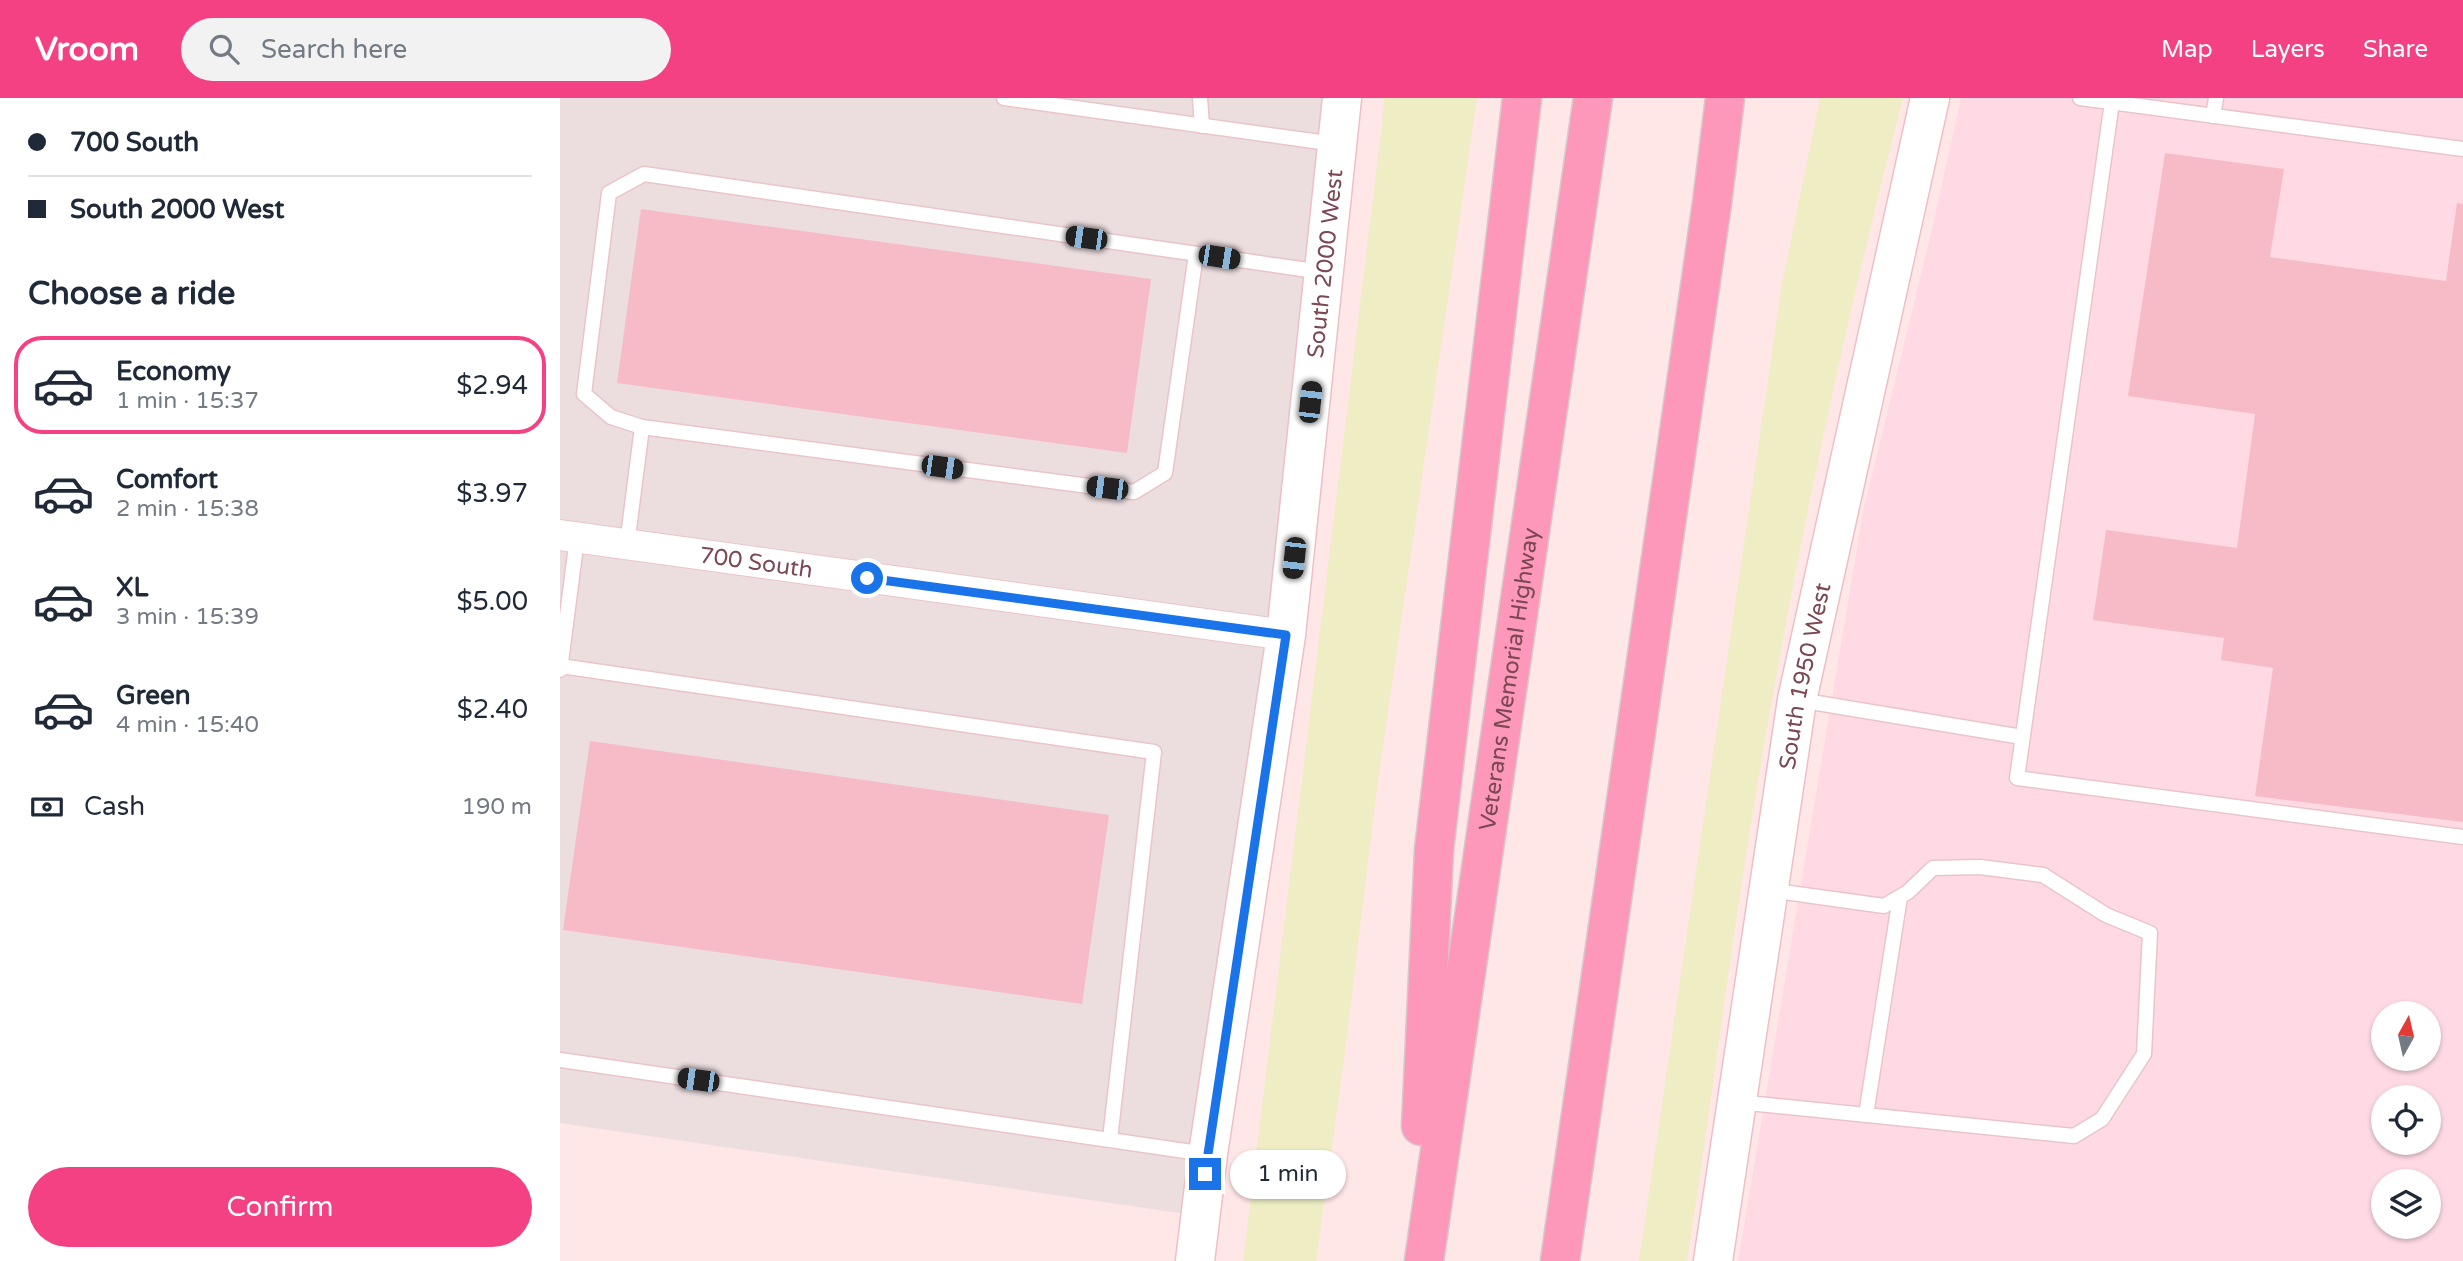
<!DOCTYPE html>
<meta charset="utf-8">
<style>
body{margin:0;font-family:"Varela Round",sans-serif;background:#f2f2f3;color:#1f2937;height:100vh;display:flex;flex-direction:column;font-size:26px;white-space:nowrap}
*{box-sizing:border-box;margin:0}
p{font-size:23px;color:#747a83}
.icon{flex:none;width:38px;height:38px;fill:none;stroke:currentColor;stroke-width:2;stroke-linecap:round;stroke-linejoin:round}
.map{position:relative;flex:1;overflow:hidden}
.panel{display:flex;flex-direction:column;background:#fff;width:560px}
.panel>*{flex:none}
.top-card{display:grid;align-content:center;height:154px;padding:0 28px;background:#fff}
.needle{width:46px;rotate:8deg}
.buttons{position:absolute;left:1811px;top:903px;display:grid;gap:14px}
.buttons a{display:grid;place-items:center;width:70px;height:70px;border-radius:50%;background:#fff;box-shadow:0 2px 5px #0004;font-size:35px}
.end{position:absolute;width:32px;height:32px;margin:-16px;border:9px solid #1a73e8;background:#fff;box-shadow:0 0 0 4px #fff}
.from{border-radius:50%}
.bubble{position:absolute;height:49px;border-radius:24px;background:#fff;box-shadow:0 2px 5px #0004;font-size:23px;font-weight:600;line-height:49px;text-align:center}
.car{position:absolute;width:21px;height:42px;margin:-21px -10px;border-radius:9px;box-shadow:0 0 5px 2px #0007;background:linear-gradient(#222 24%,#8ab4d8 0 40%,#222 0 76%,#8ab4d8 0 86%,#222 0)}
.top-card b{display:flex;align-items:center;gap:24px;height:66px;font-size:26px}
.top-card b+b{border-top:2px solid #e0e1e3}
.top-card i{width:18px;height:18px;background:#1f2937}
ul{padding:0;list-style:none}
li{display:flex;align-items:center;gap:21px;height:98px;margin:0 14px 10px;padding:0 14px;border:4px solid transparent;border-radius:28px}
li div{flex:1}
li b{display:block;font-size:26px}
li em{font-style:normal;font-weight:600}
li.selected{border-color:#f34184}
li>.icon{width:63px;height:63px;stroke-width:1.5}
h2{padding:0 28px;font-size:32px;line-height:84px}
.pay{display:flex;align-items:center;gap:18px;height:77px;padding:0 28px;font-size:26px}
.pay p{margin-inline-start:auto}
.action{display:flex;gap:14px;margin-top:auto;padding:14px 28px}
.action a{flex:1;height:80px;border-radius:42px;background:#f34184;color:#fff;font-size:28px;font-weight:600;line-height:80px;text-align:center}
header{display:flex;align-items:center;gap:42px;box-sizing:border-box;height:98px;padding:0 35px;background:#f34184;color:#fff}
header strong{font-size:33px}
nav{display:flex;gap:38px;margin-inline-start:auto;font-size:24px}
.search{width:490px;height:63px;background:#f2f2f3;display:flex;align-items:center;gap:18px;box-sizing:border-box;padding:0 24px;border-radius:38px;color:#747a83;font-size:26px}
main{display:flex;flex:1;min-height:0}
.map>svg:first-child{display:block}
</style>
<header>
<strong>Vroom</strong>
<div class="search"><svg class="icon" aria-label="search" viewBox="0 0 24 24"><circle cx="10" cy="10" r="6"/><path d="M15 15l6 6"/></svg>Search here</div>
<nav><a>Map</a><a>Layers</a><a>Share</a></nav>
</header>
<main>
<section class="panel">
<div class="top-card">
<b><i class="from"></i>700 South</b>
<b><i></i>South 2000 West</b>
</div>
<h2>Choose a ride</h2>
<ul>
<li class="selected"><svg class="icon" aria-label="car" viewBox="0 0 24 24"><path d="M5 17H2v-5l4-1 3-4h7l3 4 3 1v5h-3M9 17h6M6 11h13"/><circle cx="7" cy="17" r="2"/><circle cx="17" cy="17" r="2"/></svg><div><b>Economy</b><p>1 min · 15:37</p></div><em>$2.94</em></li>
<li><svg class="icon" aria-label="car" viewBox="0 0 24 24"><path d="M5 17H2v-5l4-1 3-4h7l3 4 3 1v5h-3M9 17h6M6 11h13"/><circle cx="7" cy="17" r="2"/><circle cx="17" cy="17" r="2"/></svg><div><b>Comfort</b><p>2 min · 15:38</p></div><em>$3.97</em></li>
<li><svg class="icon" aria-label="car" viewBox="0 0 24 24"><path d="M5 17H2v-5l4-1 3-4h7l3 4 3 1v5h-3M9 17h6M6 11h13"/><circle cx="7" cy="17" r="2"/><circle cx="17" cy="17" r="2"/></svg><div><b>XL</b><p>3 min · 15:39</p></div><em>$5.00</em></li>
<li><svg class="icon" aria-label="car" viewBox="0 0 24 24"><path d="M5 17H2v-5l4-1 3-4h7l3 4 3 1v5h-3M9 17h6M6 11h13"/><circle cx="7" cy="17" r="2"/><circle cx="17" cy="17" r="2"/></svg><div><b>Green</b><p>4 min · 15:40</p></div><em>$2.40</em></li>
</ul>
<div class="pay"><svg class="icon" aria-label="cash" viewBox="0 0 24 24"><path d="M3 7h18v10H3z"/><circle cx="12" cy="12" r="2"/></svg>Cash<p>190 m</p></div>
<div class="action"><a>Confirm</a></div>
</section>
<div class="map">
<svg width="1903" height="1163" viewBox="0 0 1903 1163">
<rect width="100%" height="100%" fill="#fee7e6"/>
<!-- commercial -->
<path fill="#ffdae5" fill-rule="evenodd" d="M 1401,0 L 1903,0 L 1903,1163 L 1178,1163 L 1303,414 L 1371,135 ZM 1824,915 L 1869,915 L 1869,961 L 1824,961 ZM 1824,999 L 1869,999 L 1869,1045 L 1824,1045 ZM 1824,1083 L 1869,1083 L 1869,1129 L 1824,1129 Z"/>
<!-- industrial -->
<path fill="#ecdddf" d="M 0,0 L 782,0 L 640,1118 L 0,1025 Z"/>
<!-- green -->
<g fill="#eeedc3">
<path d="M 824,0 L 917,0 L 818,682 L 783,969 L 756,1163 L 683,1163 L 822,27 Z"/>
<path d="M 1260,0 L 1343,0 C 1278,249 1226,503 1186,757 C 1165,892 1148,1028 1127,1163 L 1079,1163 L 1222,186 Z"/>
</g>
<!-- building -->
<g fill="#f6bbc7">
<path d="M 1605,55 L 1724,71 L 1710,159 L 1886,183 L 1897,105 L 1903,106 L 1903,724 L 1695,698 L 1713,570 L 1661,562 L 1664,540 L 1533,522 L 1546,432 L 1677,450 L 1695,316 L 1568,298 Z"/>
<path d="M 81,111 L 591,181 L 567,355 L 57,285 Z"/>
<path d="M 30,643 L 549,717 L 522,906 L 3,832 Z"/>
</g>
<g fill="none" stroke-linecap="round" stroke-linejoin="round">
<defs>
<g id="lane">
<path d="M 444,0 L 775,46"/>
<path d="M 640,0 L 642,28"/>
<path d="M 1520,0 L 1903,51"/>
<path d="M 1552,4 L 1457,680 L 1903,739"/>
<path d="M 1653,18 L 1656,0"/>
<path d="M 636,156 L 605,375 L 574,394 L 82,329 L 51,319 L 24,296 L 49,95 L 84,76 L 762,174"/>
<path d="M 67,447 L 82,329"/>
<path d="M 0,568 L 594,654 L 550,1041"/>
<path d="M 0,572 L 17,440"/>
<path d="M 1239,602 L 1462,639"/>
<path d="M 0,962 L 646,1056"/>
<path d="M 1178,1004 L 1514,1038 L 1542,1021 L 1584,956 L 1590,835 L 1546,817 L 1483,777 L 1420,769 L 1373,770 L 1348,794 L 1324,808 L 1209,792"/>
<path d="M 1306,1017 L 1340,799"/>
</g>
<g id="street">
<path id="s1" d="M 0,437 L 726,537"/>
</g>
<g id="secondary">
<path id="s2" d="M 635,1163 L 648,1056 L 726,537 L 782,0"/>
<path id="s3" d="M 1153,1163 L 1237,602 L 1370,0"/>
</g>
<g id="highway">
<path d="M 861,1028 L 874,752 L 962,0"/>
<path id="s4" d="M 864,1163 L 1033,0"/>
<path d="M 1000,1163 L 1152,105 L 1165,0"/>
</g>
</defs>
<!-- lane casing -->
<use href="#lane" stroke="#e9c5ca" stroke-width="17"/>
<!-- street casing -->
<use href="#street" stroke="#e9c5ca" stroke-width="32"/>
<!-- secondary casing -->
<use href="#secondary" stroke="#ecc0c6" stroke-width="41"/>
<!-- highway casing -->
<use href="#highway" stroke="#d7c8cc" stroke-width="41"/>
<!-- lane -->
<use href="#lane" stroke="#fff" stroke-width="14"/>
<!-- street -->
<use href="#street" stroke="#fff" stroke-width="30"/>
<!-- secondary -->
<use href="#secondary" stroke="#fff" stroke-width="38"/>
<!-- highway -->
<use href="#highway" stroke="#fe98bb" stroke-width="38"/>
</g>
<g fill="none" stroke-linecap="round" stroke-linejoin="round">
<!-- route -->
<path stroke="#1a73e8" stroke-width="9" d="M 307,480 L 726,537 L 645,1076"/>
</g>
<g text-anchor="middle" stroke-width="6" stroke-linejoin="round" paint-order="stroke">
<!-- street labels -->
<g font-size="23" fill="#7b4854" stroke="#ffefef">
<text dy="8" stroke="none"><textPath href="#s2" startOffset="1006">South 2000 West</textPath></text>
<text dy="8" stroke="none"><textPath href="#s1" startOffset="198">700 South</textPath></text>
<text dy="8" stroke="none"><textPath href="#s3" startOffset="592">South 1950 West</textPath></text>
<text dy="8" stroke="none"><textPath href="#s4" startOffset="588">Veterans Memorial Highway</textPath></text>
</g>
</g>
</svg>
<div class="buttons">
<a><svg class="needle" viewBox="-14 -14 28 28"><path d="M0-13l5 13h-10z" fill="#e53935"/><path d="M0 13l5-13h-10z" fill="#747a83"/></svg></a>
<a><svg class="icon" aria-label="locate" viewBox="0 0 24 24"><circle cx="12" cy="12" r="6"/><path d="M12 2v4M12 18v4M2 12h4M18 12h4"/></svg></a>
<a><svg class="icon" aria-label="layers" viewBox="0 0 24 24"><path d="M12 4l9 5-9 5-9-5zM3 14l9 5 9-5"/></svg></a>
</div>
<i class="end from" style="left:307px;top:480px"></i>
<i class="end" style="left:645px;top:1076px"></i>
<div class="bubble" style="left:670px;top:1052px;width:116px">1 min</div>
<i class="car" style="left:526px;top:140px;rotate:278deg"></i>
<i class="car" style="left:659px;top:159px;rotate:99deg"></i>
<i class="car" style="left:750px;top:304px;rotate:6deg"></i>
<i class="car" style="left:382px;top:369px;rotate:98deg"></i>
<i class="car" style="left:547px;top:390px;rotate:277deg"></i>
<i class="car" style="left:734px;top:460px;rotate:186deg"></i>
<i class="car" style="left:138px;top:982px;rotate:278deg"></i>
</div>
</main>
